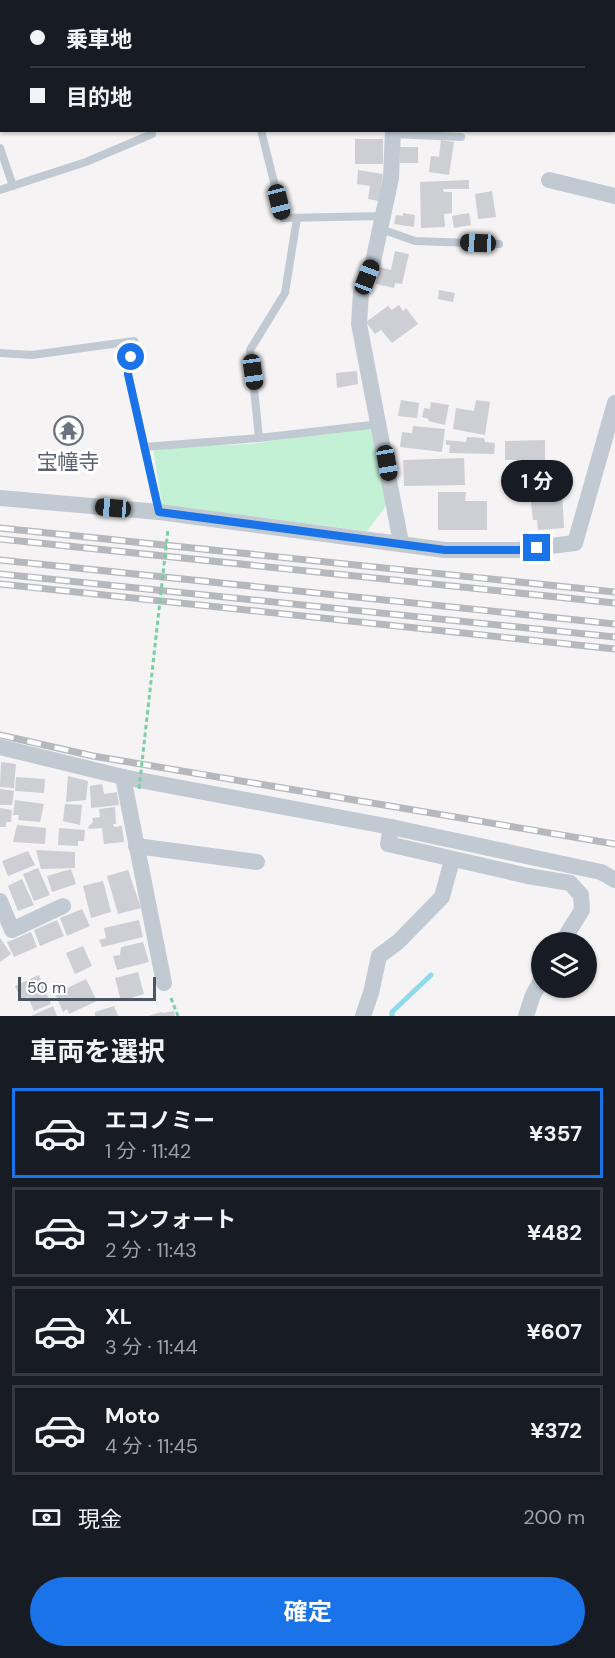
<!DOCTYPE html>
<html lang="ja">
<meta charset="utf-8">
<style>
body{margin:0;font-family:"DM Sans","Noto Sans JP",sans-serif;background:#242831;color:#f1f3f6;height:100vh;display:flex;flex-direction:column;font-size:22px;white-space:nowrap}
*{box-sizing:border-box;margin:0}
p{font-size:20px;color:#9ea1a6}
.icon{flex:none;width:33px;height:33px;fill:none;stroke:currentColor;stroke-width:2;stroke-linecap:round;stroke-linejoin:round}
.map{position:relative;height:1016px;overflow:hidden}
.sheet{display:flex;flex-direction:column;background:#171b24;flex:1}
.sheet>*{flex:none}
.banner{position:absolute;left:0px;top:0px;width:615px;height:132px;box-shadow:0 2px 4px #0004;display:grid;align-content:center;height:132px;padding:0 30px;background:#171b24}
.controls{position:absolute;left:531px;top:932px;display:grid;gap:12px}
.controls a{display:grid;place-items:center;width:66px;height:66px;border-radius:50%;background:#171b24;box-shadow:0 2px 4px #0004;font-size:30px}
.scale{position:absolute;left:18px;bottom:15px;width:138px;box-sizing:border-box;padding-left:6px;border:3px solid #4a5661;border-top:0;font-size:16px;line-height:21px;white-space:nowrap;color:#4a5661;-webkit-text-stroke:4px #fff;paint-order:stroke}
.end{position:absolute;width:27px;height:27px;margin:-14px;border:8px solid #1a73e8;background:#fff;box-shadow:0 0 0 3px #fff}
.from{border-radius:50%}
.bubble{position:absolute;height:42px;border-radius:21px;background:#171b24;box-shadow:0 2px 4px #0004;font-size:20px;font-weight:700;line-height:42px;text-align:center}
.car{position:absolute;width:18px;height:36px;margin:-18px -9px;border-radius:8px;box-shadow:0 0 4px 2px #0007;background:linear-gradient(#222 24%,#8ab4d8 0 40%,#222 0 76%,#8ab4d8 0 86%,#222 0)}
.banner b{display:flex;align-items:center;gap:21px;height:57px;font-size:22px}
.banner b+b{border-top:2px solid #363941}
.banner i{width:15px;height:15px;background:#f1f3f6}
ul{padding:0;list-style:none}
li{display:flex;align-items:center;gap:18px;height:90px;margin:0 12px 9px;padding:0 18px;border:3px solid #363941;border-radius:0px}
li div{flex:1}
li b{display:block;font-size:22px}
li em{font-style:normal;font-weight:700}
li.selected{border-color:#1a73e8}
li>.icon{width:54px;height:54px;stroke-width:1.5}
h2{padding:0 30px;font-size:27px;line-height:72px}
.pay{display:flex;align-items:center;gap:15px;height:66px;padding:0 30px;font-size:22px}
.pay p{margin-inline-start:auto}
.cta{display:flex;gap:12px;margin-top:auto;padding:12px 30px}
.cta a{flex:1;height:69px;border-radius:36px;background:#1a73e8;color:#fff;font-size:24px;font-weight:700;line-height:69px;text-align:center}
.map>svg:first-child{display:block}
</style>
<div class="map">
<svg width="615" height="1016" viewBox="0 0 615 1016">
<rect width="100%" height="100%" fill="#f5f3f3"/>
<!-- green -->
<path fill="#c3f1d5" d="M 374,426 L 389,502 L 367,531 L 162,505 L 153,448 L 250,444 Z"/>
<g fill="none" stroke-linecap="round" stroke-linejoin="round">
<!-- stream -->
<path stroke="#90daee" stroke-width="5" d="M 392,1016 L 392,1012 L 431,975"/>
</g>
<!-- building -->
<g fill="#cdcfd5">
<rect x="355" y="139" width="28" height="25"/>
<path d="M 441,140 L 454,142 L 449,175 L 429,172 L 431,156 L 439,157 Z"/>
<rect x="400" y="147" width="18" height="16"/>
<path d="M 358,170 L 383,174 L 379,201 L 368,199 L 370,186 L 357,184 Z"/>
<path d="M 469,180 L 469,189 L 443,189 L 444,192 L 452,192 L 452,213 L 444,214 L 445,227 L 421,228 L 420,182 Z"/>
<path d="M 492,191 L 496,217 L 478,219 L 475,194 Z"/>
<path d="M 403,213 L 415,215 L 414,227 L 394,224 L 396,215 L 403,216 Z"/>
<path d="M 469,213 L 471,225 L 454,228 L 452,216 Z"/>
<path d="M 395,251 L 409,254 L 402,284 L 395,283 L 394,288 L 376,284 L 379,267 L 391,270 Z"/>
<path d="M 439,290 L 455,293 L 453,302 L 438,299 Z"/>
<path d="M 399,305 L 403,311 L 406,308 L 418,324 L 392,343 L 381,330 L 375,334 L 366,322 L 388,306 L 392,310 Z"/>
<path d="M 357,371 L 358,384 L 337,388 L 336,373 Z"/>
<path d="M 401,400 L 419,403 L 417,418 L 398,416 Z"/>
<path d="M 476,400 L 490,402 L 485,435 L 453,429 L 456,408 L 474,411 Z"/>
<path d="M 431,402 L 449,405 L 445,425 L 428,421 L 429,419 L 422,417 L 424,408 L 430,409 Z"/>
<path d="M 413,426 L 445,429 L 442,452 L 400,447 L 402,432 L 412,433 Z"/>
<path d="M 467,437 L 484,438 L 485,442 L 495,443 L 494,454 L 449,453 L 450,445 L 446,445 L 446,440 L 466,442 Z"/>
<path d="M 545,440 L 545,460 L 505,460 L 505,441 Z"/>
<path d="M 464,458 L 465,485 L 404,486 L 403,460 Z"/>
<path d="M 561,470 L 564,528 L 538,530 L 537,520 L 533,520 L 531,502 L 536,502 L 534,471 Z"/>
<path d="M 438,492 L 466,492 L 465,501 L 487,501 L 487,530 L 438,530 Z"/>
<path d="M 1,762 L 16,764 L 14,788 L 0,787 Z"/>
<path d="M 68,776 L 88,781 L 86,800 L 66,802 Z"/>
<path d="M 16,777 L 45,779 L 44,793 L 15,791 Z"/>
<path d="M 102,784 L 104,794 L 117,792 L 119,805 L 91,808 L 90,786 Z"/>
<path d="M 0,789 L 14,791 L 12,805 L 0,805 Z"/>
<path d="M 15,800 L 44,804 L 40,822 L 18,820 L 19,815 L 13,815 Z"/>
<path d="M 65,804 L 82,805 L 80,825 L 63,821 Z"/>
<path d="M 115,807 L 116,824 L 113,824 L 114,827 L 122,826 L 124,842 L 104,844 L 102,828 L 89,829 L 88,827 L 93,822 L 92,818 L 100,817 L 99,809 Z"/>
<path d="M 0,808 L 12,810 L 11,822 L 6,822 L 6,827 L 0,827 Z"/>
<path d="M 17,825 L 46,828 L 45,844 L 13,842 Z"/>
<path d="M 59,828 L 85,830 L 84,841 L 78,841 L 78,846 L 58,845 Z"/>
<path d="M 36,850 L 75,852 L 75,868 L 41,869 Z"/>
<path d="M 28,851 L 35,865 L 8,876 L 2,861 Z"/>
<path d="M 38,868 L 50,895 L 34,901 L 23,874 Z"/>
<path d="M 71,869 L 76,884 L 52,892 L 47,876 Z"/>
<path d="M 128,870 L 141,908 L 118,914 L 107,876 Z"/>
<path d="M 22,879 L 34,905 L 18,911 L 8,886 Z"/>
<path d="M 103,881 L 111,912 L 91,918 L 83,886 Z"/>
<path d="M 82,909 L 90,926 L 67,936 L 60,918 Z"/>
<path d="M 57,920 L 64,936 L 40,946 L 34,930 Z"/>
<path d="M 139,920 L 143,937 L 102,947 L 99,940 L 106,938 L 104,928 Z"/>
<path d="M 31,932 L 37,947 L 14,957 L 7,942 Z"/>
<path d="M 0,938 L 11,954 L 0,962 Z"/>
<path d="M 143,942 L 149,962 L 117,970 L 113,956 L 120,955 L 121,947 Z"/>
<path d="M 83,946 L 92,966 L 75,974 L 66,953 Z"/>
<path d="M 138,972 L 144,994 L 121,1001 L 115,978 Z"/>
<path d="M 39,975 L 51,1004 L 34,1011 L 28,997 L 21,999 L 15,986 Z"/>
<path d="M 86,979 L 97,1001 L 69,1014 L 67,1009 L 63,1012 L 55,994 Z"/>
<path d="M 53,1006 L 57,1016 L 31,1016 Z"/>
<path d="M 114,1006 L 118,1016 L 95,1016 L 95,1012 Z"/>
<path d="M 174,1011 L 175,1016 L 148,1016 L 161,1012 L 163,1013 Z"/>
</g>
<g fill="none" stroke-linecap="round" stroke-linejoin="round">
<!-- path -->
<path stroke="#7ad0a6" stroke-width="3" stroke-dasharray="4.5 3" stroke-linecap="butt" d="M 171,998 L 178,1016"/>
<!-- lane -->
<g stroke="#c1cad2" stroke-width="8">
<path d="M 261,130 L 283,218 L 384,216"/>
<path d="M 393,134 L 461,137"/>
<path d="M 0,148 L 13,186"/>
<path d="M 0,190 L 86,162 L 152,134 L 150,130"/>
<path d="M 297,218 L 285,293 L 250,350 L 259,438 L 380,424"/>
<path d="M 381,229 L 415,241 L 499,244"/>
<path d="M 0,353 L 32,355 L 134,341 L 128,374 L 159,512"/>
<path d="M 144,447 L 259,438"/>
</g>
<!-- street -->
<g stroke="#c1cad2" stroke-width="16">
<path d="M 93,0 L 93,2"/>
<path d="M 388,2 L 388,0"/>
<path d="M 393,130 L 391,178 L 373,262 L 361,292 L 359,324 L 401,543"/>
<path d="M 549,180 L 615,196"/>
<path d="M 0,498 L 159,512 L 445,550 L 518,550 L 575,543 L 615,403"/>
<path d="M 0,747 L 123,777 L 391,827 L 601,872 L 615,880"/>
<path d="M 123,777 L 164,983"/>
<path d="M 391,827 L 388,844 L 528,876 L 570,883 L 581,895 L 582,910 L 562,942"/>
<path d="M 136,846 L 257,862"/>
<path d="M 0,901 L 12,930 L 63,906"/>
<path d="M 363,1016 L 371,993 L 379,956 L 398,942 L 442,897 L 452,860"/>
<path d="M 526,1016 L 533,995 L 542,979"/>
</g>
<defs>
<g id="rail">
<path d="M 0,528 L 615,592"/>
<path d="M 0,539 L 615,603"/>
<path d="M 0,560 L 615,624"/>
<path d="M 0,574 L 615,637"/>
<path d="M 0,584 L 615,649"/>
<path d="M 0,735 L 93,756 L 615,844"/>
</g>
</defs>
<!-- rail casing -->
<use href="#rail" stroke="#b5b8bd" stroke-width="7"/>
<!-- rail -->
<use href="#rail" stroke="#fff" stroke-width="4.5" stroke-dasharray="14" stroke-linecap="butt"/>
<!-- path-bridge -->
<path stroke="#7ad0a6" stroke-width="3" stroke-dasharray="4.5 3" stroke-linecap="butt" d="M 139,789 L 168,529"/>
</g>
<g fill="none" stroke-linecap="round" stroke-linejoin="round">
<!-- route -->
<path stroke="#1a73e8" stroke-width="8" d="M 131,357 L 128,374 L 159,512 L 445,550 L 518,550 L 537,548"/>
</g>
<!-- icons -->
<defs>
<symbol id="temple-ring" viewBox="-11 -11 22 22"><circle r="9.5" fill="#fff" stroke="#6b7280" stroke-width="1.5"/><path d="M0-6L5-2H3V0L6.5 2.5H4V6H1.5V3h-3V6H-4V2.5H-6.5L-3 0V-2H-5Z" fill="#6b7280"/></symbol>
</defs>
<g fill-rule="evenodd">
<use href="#temple-ring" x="52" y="414" width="33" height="33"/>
</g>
<g text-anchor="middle" stroke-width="6" stroke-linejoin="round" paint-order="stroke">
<!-- worship labels -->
<g font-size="21" fill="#5b616d" stroke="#fff">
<text x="68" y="469">宝幢寺</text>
</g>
</g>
</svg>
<div class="controls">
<a><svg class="icon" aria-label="layers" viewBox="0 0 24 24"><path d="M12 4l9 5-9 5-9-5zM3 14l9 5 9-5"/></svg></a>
</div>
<div class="scale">50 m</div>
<i class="end from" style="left:131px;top:357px"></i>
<i class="end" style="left:537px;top:548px"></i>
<div class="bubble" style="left:501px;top:460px;width:72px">1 分</div>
<i class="car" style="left:279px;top:202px;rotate:166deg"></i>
<i class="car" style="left:478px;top:243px;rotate:272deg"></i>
<i class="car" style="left:367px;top:277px;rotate:21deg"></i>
<i class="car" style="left:253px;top:372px;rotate:172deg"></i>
<i class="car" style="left:387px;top:463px;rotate:170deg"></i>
<i class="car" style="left:113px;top:508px;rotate:275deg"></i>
<div class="banner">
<b><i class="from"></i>乗車地</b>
<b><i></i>目的地</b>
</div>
</div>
<section class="sheet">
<h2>車両を選択</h2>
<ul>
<li class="selected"><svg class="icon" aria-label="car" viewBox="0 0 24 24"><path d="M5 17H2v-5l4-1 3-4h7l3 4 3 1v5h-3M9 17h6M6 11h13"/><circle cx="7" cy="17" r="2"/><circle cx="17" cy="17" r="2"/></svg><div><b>エコノミー</b><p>1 分 · 11:42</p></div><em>¥357</em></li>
<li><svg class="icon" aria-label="car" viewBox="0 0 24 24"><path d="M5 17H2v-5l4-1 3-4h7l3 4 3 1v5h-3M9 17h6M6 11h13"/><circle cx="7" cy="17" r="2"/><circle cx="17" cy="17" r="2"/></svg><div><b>コンフォート</b><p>2 分 · 11:43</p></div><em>¥482</em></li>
<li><svg class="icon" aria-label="car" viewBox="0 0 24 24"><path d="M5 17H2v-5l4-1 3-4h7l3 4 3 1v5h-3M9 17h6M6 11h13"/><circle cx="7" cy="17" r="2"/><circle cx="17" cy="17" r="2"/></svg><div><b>XL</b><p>3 分 · 11:44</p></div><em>¥607</em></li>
<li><svg class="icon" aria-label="car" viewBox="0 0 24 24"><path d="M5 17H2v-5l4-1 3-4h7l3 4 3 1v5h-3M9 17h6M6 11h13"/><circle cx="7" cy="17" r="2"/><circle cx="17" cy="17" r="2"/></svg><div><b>Moto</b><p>4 分 · 11:45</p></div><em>¥372</em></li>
</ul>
<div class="pay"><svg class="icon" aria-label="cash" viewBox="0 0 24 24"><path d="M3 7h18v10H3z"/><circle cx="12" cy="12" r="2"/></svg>現金<p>200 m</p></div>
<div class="cta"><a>確定</a></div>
</section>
